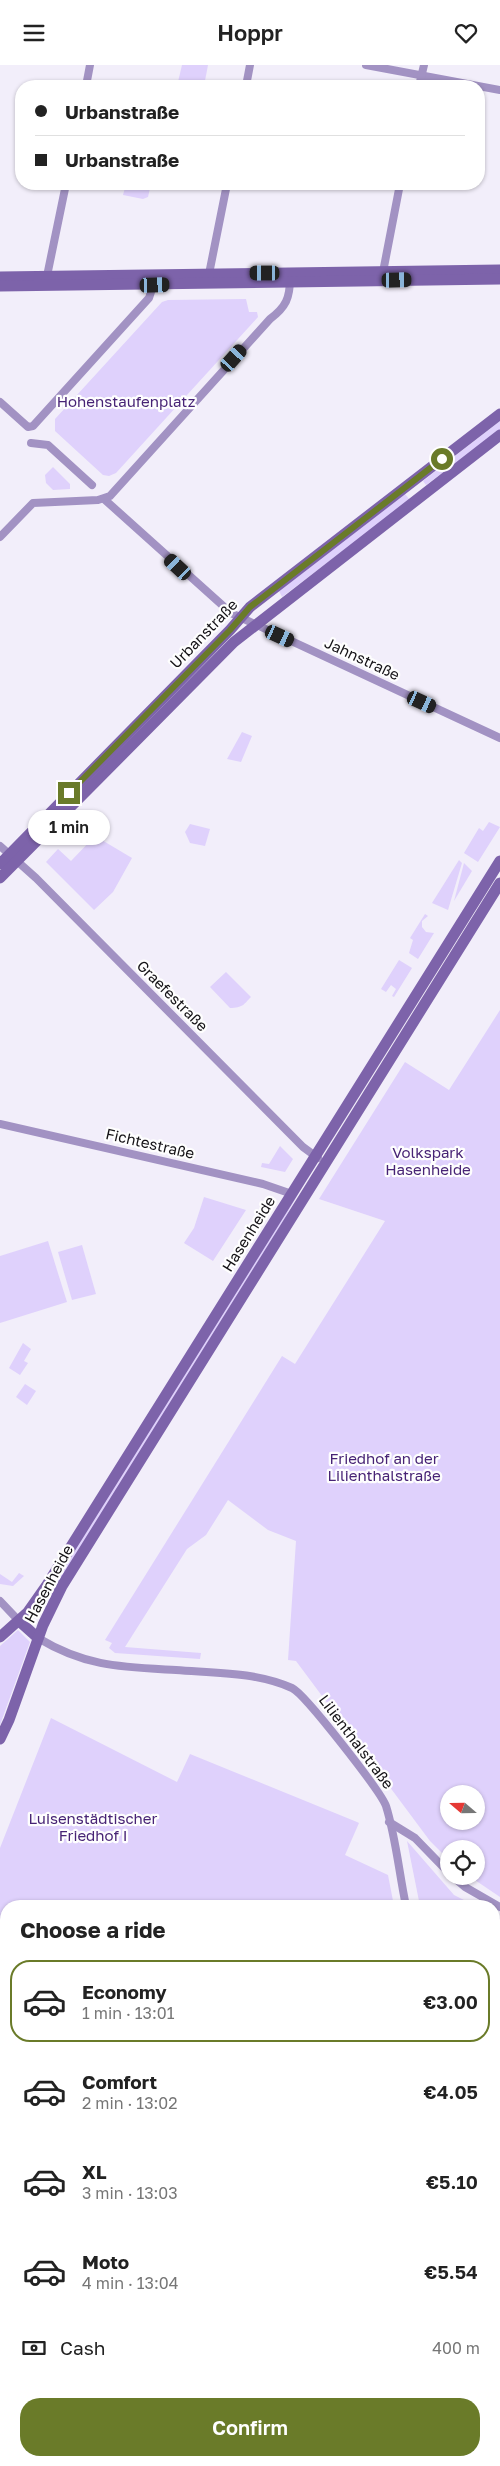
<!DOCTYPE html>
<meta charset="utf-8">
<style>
body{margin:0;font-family:"Golos Text",sans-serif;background:#f2f2f2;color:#222;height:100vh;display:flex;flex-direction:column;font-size:19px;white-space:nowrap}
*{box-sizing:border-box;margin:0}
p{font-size:16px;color:#767676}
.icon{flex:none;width:28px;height:28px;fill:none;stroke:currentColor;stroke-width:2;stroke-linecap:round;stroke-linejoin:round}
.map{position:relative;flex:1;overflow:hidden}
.drawer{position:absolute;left:0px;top:1835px;width:500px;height:566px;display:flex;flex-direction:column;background:#fff;border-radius:20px 20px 0 0;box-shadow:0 1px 4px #0004}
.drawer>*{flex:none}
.banner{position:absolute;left:15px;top:15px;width:470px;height:110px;border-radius:20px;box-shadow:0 1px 4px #0004;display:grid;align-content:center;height:110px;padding:0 20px;background:#fff}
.needle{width:32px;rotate:290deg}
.tools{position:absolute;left:440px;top:1720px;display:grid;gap:10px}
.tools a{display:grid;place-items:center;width:45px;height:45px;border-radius:50%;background:#fff;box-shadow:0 1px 4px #0004;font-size:25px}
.end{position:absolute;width:22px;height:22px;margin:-11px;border:6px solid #6a7b29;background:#fff;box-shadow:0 0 0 2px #fff}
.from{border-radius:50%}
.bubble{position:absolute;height:35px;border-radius:18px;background:#fff;box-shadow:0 1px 4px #0004;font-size:16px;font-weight:600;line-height:35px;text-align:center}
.car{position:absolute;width:15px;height:30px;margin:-15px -8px;border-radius:6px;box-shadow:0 0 4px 1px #0007;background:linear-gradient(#222 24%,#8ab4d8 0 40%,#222 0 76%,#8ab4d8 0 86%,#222 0)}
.banner b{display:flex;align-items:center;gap:18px;height:48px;font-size:19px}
.banner b+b{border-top:1px solid #e0e0e0}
.banner i{width:12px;height:12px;background:#222}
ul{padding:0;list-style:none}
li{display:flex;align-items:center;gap:15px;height:82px;margin:0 10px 8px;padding:0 10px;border:2px solid transparent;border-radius:20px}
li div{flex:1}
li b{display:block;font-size:19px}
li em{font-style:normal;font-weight:600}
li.current{border-color:#6a7b29}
li>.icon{width:45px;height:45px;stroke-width:1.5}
h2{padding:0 20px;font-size:22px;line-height:60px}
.pay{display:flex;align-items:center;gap:12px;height:55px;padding:0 20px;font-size:19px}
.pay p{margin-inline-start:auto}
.button{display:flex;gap:10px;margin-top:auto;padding:10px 20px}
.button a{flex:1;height:58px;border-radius:20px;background:#6a7b29;color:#fff;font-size:20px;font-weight:600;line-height:58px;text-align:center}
header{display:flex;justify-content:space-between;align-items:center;height:65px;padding:0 20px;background:#fff;font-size:22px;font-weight:600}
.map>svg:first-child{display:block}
</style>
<header><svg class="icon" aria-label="menu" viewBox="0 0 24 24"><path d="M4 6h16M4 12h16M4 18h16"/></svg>Hoppr<svg class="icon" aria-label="heart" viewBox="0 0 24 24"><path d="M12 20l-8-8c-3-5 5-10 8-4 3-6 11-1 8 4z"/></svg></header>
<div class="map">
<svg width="500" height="2401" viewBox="0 0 500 2401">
<rect width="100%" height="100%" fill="#f2eefa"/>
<!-- green -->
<g fill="#dfd1fc" fill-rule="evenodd">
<path d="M 182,0 L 208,0 L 204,21 L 177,21 Z"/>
<path d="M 126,119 L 151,119 L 148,132 L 143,134 L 123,130 Z"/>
<path d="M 246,234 L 249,247 L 257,247 L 258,252 L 116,408 L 109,411 L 103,410 L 55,366 L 55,354 L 162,237 L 168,235 Z"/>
<path d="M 500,356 L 500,365 L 426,420 L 423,416 Z"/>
<path d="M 53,402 L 70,419 L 70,424 L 53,425 L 46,418 L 45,410 Z"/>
<path d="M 405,429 L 410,435 L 282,532 L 279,526 Z"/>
<path d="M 242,667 L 252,671 L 241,697 L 227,694 Z"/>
<path d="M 489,757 L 500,762 L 478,797 L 464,788 L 479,763 L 483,766 Z"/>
<path d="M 190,759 L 210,764 L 205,781 L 190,778 L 185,767 Z"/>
<path d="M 95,771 L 132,793 L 113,827 L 94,845 L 46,797 L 58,784 L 71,796 Z"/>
<path d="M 459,795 L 462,798 L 448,845 L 432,838 Z"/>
<path d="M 464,798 L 472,806 L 454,836 Z"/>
<path d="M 425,849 L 428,851 L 422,856 L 422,862 L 426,867 L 434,868 L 418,894 L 409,888 L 413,875 L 410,873 Z"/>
<path d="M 399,895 L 412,903 L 394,932 L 392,931 L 396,924 L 391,920 L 386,927 L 381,924 Z"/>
<path d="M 226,907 L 251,932 C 244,939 243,943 230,943 L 210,922 Z"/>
<path d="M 500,945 L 500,1832 L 469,1811 L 476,1811 L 476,1784 L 449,1784 L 449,1795 L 430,1776 L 296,1596 L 288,1595 L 296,1476 L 268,1465 L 228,1435 L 206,1470 L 187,1484 L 125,1582 L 201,1588 L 200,1594 L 115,1588 L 109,1583 L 112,1578 L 105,1575 L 282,1291 L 295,1299 L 385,1156 L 319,1134 L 405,997 L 449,1025 ZM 449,1729 L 476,1729 L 476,1756 L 449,1756 Z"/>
<path d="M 280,1081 L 293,1094 L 285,1107 L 261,1102 L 262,1098 L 269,1099 Z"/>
<path d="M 308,1111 L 285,1153 L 51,1532 L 46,1532 Z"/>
<path d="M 204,1132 L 246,1145 L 213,1196 L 184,1178 L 194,1163 Z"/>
<path d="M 48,1176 L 67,1237 L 0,1258 L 0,1191 Z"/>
<path d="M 82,1180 L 96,1229 L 72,1235 L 58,1187 Z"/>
<path d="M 23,1278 L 31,1284 L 24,1296 L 28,1298 L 20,1310 L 9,1303 Z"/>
<path d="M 25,1319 L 36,1326 L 27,1340 L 16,1332 Z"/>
<path d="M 19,1508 L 24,1511 L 13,1521 L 0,1519 L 0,1509 L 12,1517 Z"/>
<path d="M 18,1565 L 30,1577 L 0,1660 L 0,1581 Z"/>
<path d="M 51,1653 L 177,1717 L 190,1689 L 357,1757 L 359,1758 L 345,1790 L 388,1810 L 394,1841 L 6,1841 L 6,2395 L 116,2395 L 113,2401 L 0,2401 L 0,1783 Z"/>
<path d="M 407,1776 L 454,1830 L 476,1841 L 420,1841 Z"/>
<path d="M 494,1850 L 500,1853 L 500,1930 L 495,1947 L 500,1967 L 500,2062 L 494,2059 Z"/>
<path d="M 494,2078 L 500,2080 L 500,2192 L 494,2209 Z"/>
<path d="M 500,2228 L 500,2399 L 493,2401 L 488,2395 L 494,2395 L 494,2232 Z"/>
</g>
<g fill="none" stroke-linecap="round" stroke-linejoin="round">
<!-- street -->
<g stroke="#a292c3" stroke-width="8">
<path d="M 366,0 L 500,25"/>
<path d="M 86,21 L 90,0"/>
<path d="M 246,21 L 250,0"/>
<path d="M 419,21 L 424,0"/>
<path d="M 383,207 L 400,119"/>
<path d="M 209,209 L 227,119"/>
<path d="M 47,211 L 66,119"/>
<path d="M 0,337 L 28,362 L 33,361 L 149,233 L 155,215"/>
<path d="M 31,378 L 48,380 L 92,420"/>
<path d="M 104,434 L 231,548 L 500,673"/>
<path d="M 0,472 L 33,438 L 98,435 L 110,431 L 270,254 C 286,242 290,233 290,213"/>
<path d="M 0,781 L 36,813 L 303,1082 L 318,1093"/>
<path d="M 0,1059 L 263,1119 L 292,1129"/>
<path d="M 0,1536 L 19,1556"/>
<path d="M 38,1573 C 86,1602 122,1602 176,1605 C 215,1608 256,1607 292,1623 C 305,1629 381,1727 386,1741 C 396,1773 399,1808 406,1841"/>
<path d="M 389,1757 L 415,1773 L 449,1808"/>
<path d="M 452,1811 L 465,1822 L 500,1842"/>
<path d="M 472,2395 L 477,2401"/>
<path d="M 123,2401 L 125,2395"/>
</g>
<!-- secondary -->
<g stroke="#7d63aa" stroke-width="11">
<path d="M 0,212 L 500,205"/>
<path d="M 0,221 L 500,214"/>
<path d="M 0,799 L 230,565 L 250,542 L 500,349"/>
<path d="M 0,813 L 234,577 L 500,370"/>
<path d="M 19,1556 L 38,1573"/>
<path d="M 0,1572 L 28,1547 L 47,1520 L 500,796"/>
<path d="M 0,1674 L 9,1655 L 43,1560 L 62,1521 L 500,818"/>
</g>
</g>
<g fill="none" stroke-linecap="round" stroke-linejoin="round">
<!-- route -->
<path stroke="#6a7b29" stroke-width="6" d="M 69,728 L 230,565 L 250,542 L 442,394"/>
</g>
<g text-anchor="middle" stroke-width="4.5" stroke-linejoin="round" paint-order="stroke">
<!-- park labels -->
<g font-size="15" fill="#472375" stroke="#fefefe">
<text x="126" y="342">Hohenstaufenplatz</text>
<text x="428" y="1093">Volkspark<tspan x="428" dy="17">Hasenheide</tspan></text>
<text x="384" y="1399">Friedhof an der<tspan x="384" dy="17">Lilienthalstraße</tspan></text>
<text x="93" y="1759">Luisenstädtischer<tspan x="93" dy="17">Friedhof I</tspan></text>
</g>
<!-- street labels -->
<g font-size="15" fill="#141216" stroke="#fefefe">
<text transform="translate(204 569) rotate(-46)" y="5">Urbanstraße</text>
<text transform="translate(362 594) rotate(25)" y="5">Jahnstraße</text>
<text transform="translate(172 931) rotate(45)" y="5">Graefestraße</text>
<text transform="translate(150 1079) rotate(13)" y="5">Fichtestraße</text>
<text transform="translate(249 1169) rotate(-58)" y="5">Hasenheide</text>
<text transform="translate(49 1519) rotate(-62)" y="5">Hasenheide</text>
<text transform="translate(356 1677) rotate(53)" y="5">Lilienthalstraße</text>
</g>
</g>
</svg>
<div class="tools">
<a><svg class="needle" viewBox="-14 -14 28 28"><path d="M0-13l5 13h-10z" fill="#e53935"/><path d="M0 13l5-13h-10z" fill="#767676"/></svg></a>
<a><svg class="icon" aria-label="locate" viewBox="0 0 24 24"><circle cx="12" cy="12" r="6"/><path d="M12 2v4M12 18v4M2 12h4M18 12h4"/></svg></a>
</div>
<i class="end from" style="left:442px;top:394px"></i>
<i class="end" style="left:69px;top:728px"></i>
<div class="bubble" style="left:28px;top:745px;width:82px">1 min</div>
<i class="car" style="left:265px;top:208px;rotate:270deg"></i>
<i class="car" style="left:397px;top:215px;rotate:89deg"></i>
<i class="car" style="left:155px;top:220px;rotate:88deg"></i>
<i class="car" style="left:234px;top:293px;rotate:42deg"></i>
<i class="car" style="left:178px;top:502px;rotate:313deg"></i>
<i class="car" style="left:280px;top:571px;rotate:115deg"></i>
<i class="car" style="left:422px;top:637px;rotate:115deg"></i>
<div class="banner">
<b><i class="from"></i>Urbanstraße</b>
<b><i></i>Urbanstraße</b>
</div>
<section class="drawer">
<h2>Choose a ride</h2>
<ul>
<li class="current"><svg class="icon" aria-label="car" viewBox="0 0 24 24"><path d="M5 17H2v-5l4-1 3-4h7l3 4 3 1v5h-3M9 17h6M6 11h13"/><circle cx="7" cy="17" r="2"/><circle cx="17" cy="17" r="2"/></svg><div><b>Economy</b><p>1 min · 13:01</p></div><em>€3.00</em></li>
<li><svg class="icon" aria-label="car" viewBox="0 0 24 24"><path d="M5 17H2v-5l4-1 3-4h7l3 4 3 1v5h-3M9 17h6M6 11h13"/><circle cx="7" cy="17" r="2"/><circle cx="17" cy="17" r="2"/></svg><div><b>Comfort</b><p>2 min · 13:02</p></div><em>€4.05</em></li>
<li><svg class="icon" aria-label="car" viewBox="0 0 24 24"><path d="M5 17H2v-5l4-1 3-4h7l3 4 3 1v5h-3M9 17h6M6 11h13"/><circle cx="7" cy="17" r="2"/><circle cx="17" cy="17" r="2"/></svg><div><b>XL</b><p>3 min · 13:03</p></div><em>€5.10</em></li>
<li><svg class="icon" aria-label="car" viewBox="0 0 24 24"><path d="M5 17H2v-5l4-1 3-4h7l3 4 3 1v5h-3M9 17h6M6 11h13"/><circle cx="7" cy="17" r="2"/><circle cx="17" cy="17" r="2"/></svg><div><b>Moto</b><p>4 min · 13:04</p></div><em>€5.54</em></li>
</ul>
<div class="pay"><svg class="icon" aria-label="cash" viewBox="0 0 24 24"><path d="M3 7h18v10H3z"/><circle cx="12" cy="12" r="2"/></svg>Cash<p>400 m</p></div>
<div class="button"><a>Confirm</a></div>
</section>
</div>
